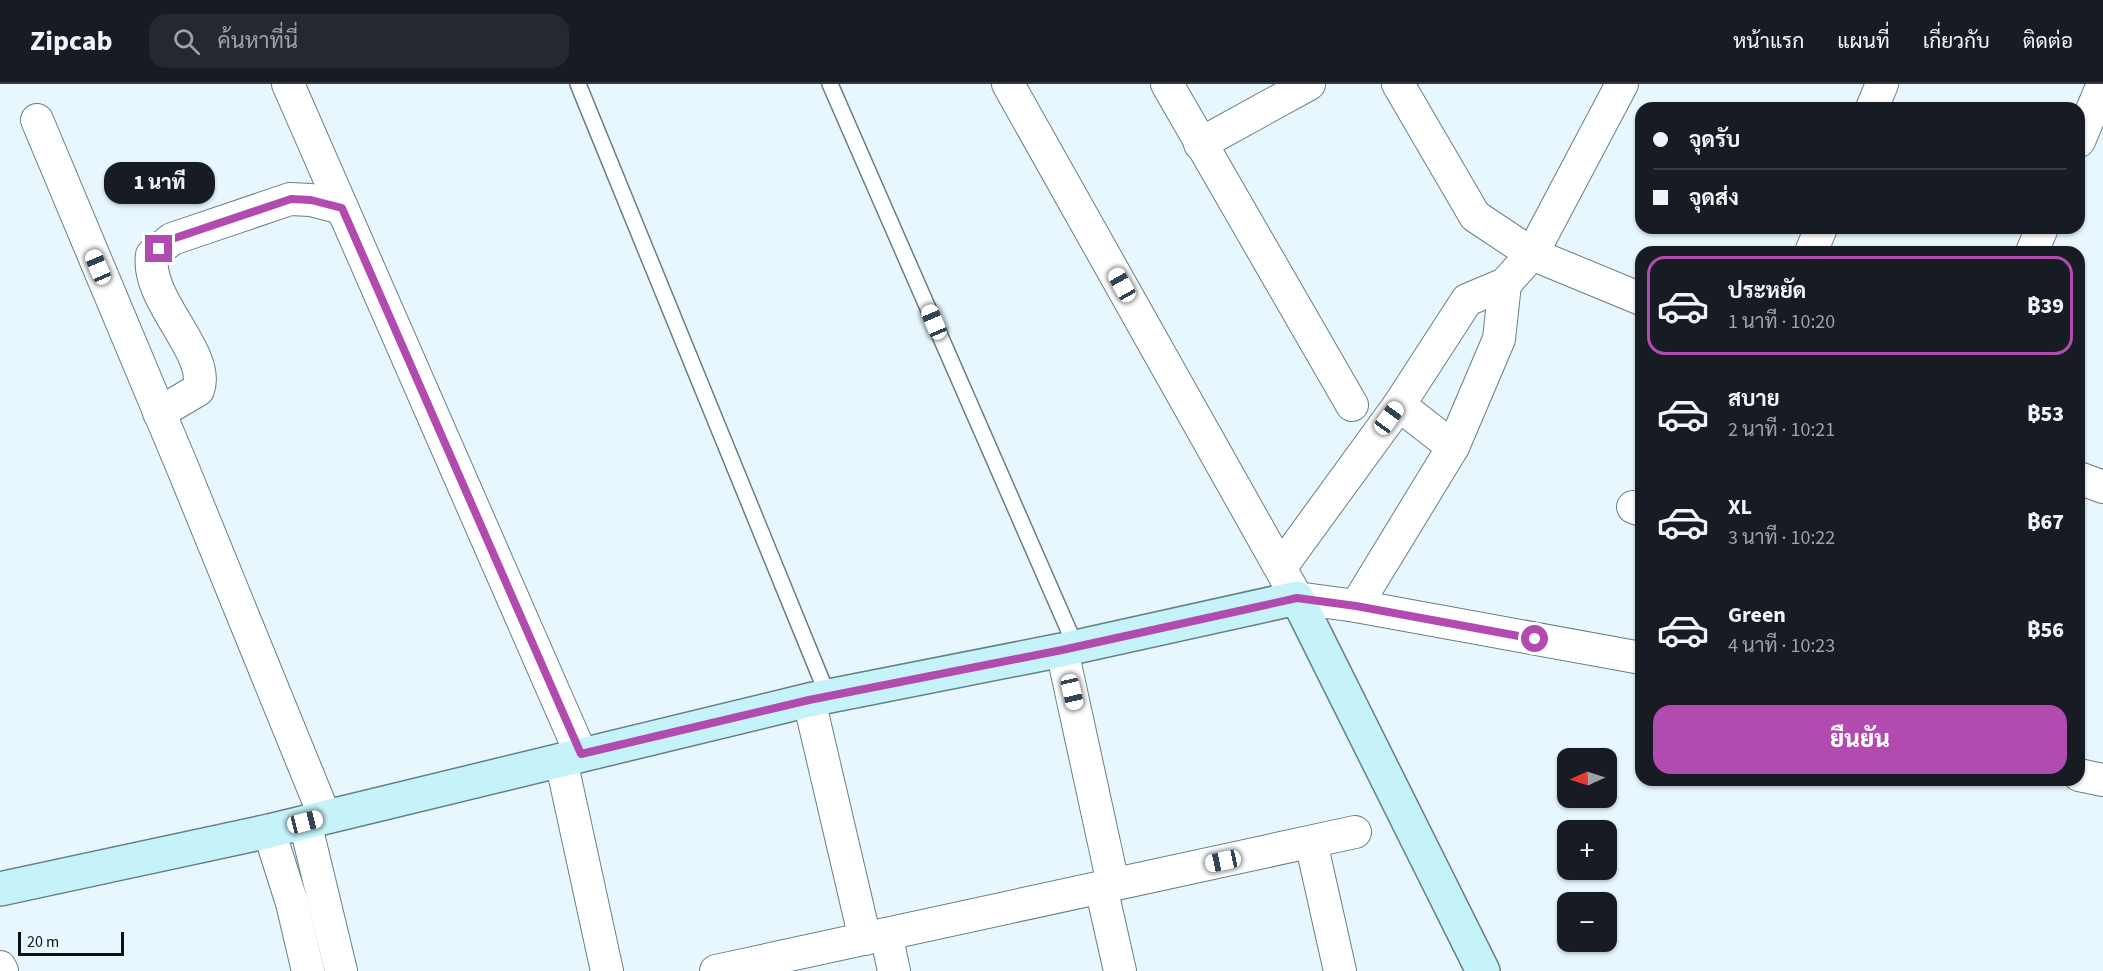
<!DOCTYPE html>
<html lang="th">
<meta charset="utf-8">
<style>
body{margin:0;font-family:"Source Sans 3",Sarabun,sans-serif;background:#242831;color:#f1f3f6;height:100vh;display:flex;flex-direction:column;font-size:22px;white-space:nowrap}
*{box-sizing:border-box;margin:0}
p{font-size:20px;color:#9ea1a6}
.icon{flex:none;width:33px;height:33px;fill:none;stroke:currentColor;stroke-width:2;stroke-linecap:round;stroke-linejoin:round}
.map{position:relative;flex:1;overflow:hidden}
.drawer{position:absolute;left:1635px;top:162px;width:450px;height:540px;display:flex;flex-direction:column;background:#171b24;border-radius:18px;box-shadow:0 2px 4px #0004}
.drawer>*{flex:none}
.banner{position:absolute;left:1635px;top:18px;width:450px;height:132px;border-radius:18px;box-shadow:0 2px 4px #0004;display:grid;align-content:center;height:132px;padding:0 18px;background:#171b24}
.needle{width:39px;rotate:267deg}
.buttons{position:absolute;left:1557px;top:664px;display:grid;gap:12px}
.buttons a{display:grid;place-items:center;width:60px;height:60px;border-radius:12px;background:#171b24;box-shadow:0 2px 4px #0004;font-size:30px}
.scale{position:absolute;left:18px;bottom:15px;width:106px;box-sizing:border-box;padding-left:6px;border:3px solid #091215;border-top:0;font-size:16px;line-height:21px;white-space:nowrap;color:#091215;-webkit-text-stroke:4px #e8f7fe;paint-order:stroke}
.end{position:absolute;width:27px;height:27px;margin:-14px;border:8px solid #b24baf;background:#fff;box-shadow:0 0 0 3px #fff}
.from{border-radius:50%}
.bubble{position:absolute;height:42px;border-radius:18px;background:#171b24;box-shadow:0 2px 4px #0004;font-size:20px;font-weight:800;line-height:42px;text-align:center}
.car{position:absolute;width:18px;height:36px;margin:-18px -9px;border-radius:8px;box-shadow:0 0 4px 2px #0007;background:linear-gradient(#fff 24%,#345 0 40%,#fff 0 76%,#345 0 86%,#fff 0)}
.banner b{display:flex;align-items:center;gap:21px;height:57px;font-size:22px}
.banner b+b{border-top:2px solid #363941}
.banner i{width:15px;height:15px;background:#f1f3f6}
ul{padding:10px 0 0;list-style:none}
li{display:flex;align-items:center;gap:18px;height:99px;margin:0 12px 9px;padding:0 6px;border:3px solid transparent;border-radius:18px}
li div{flex:1}
li b{display:block;font-size:22px}
li em{font-style:normal;font-weight:800}
li.on{border-color:#b24baf}
li>.icon{width:54px;height:54px;stroke-width:1.5}
.primary-button{display:flex;gap:12px;margin-top:auto;padding:12px 18px}
.primary-button a{flex:1;height:69px;border-radius:18px;background:#b24baf;color:#fff;font-size:24px;font-weight:800;line-height:69px;text-align:center}
header{display:flex;align-items:center;gap:36px;box-sizing:border-box;height:84px;padding:0 30px;background:#171b24;border-bottom:2px solid #363941}
header strong{font-size:28px}
nav{display:flex;gap:33px;margin-inline-start:auto;font-size:21px}
.search{width:420px;height:54px;background:#242831;display:flex;align-items:center;gap:15px;box-sizing:border-box;padding:0 21px;border-radius:18px;color:#9ea1a6;font-size:22px}
.map>svg:first-child{display:block}
</style>
<header>
<strong>Zipcab</strong>
<div class="search"><svg class="icon" aria-label="search" viewBox="0 0 24 24"><circle cx="10" cy="10" r="6"/><path d="M15 15l6 6"/></svg>ค้นหาที่นี่</div>
<nav><a>หน้าแรก</a><a>แผนที่</a><a>เกี่ยวกับ</a><a>ติดต่อ</a></nav>
</header>
<div class="map">
<svg width="2103" height="887" viewBox="0 0 2103 887">
<rect width="100%" height="100%" fill="#e8f7fe"/>
<g fill="none" stroke-linecap="round" stroke-linejoin="round">
<defs>
<g id="lane">
<path d="M 578,0 L 828,612"/>
<path d="M 830,0 L 1076,563"/>
</g>
<g id="street">
<path d="M 288,0 L 581,670"/>
<path d="M 1008,0 L 1297,514 L 1356,522 L 1641,574"/>
<path d="M 1167,0 L 1352,321"/>
<path d="M 1398,0 L 1475,132 L 1532,170 L 1641,215"/>
<path d="M 1872,24 L 1882,0"/>
<path d="M 37,36 L 184,387 L 325,733"/>
<path d="M 2079,57 L 2103,0"/>
<path d="M 1200,60 L 1309,0"/>
<path d="M 1811,168 L 1821,144"/>
<path d="M 2032,168 L 2042,144"/>
<path d="M 1399,321 L 1453,363"/>
<path d="M 159,329 L 198,306 C 212,270 145,216 152,171 L 172,155 L 290,115 L 311,116 L 342,124"/>
<path d="M 2079,394 L 2103,403"/>
<path d="M 1633,423 L 1641,426"/>
<path d="M 1281,483 L 1399,321 L 1467,216 L 1505,200 L 1532,170 L 1622,0"/>
<path d="M 1356,522 L 1453,363 L 1499,255 L 1505,200"/>
<path d="M 1062,566 L 1113,800"/>
<path d="M 809,616 L 865,855"/>
<path d="M 561,676 L 607,887"/>
<path d="M 2079,691 L 2103,696"/>
<path d="M 305,738 L 341,887"/>
<path d="M 269,747 L 292,819 L 308,887"/>
<path d="M 1311,758 L 1340,887"/>
<path d="M 1101,803 L 1120,887"/>
<path d="M 886,850 L 894,887"/>
<path d="M 0,883 L 2,887"/>
<path d="M 716,887 L 1355,748"/>
</g>
<path id="secondary" d="M 0,805 L 269,747 L 809,616 L 1062,566 L 1297,514 L 1483,887"/>
</defs>
<!-- lane casing -->
<use href="#lane" stroke="#687e89" stroke-width="18"/>
<!-- street casing -->
<use href="#street" stroke="#687e89" stroke-width="34"/>
<!-- secondary casing -->
<use href="#secondary" stroke="#687e89" stroke-width="36"/>
<!-- lane -->
<use href="#lane" stroke="#fff" stroke-width="15"/>
<!-- street -->
<use href="#street" stroke="#fff" stroke-width="32"/>
<!-- secondary -->
<use href="#secondary" stroke="#c6f3f9" stroke-width="33"/>
</g>
<g fill="none" stroke-linecap="round" stroke-linejoin="round">
<!-- route -->
<path stroke="#b24baf" stroke-width="8" d="M 159,165 L 172,155 L 291,115 L 311,116 L 342,124 L 581,670 L 809,616 L 1062,566 L 1297,514 L 1356,522 L 1535,555"/>
</g>
</svg>
<div class="buttons">
<a><svg class="needle" viewBox="-14 -14 28 28"><path d="M0-13l5 13h-10z" fill="#e53935"/><path d="M0 13l5-13h-10z" fill="#9ea1a6"/></svg></a>
<a>+</a>
<a>−</a>
</div>
<div class="scale">20 m</div>
<i class="end from" style="left:1535px;top:555px"></i>
<i class="end" style="left:159px;top:165px"></i>
<div class="bubble" style="left:104px;top:78px;width:111px">1 นาที</div>
<i class="car" style="left:98px;top:183px;rotate:337deg"></i>
<i class="car" style="left:1122px;top:201px;rotate:331deg"></i>
<i class="car" style="left:934px;top:238px;rotate:337deg"></i>
<i class="car" style="left:1389px;top:334px;rotate:36deg"></i>
<i class="car" style="left:1072px;top:608px;rotate:167deg"></i>
<i class="car" style="left:305px;top:738px;rotate:76deg"></i>
<i class="car" style="left:1223px;top:777px;rotate:258deg"></i>
<div class="banner">
<b><i class="from"></i>จุดรับ</b>
<b><i></i>จุดส่ง</b>
</div>
<section class="drawer">
<ul>
<li class="on"><svg class="icon" aria-label="car" viewBox="0 0 24 24"><path d="M5 17H2v-5l4-1 3-4h7l3 4 3 1v5h-3M9 17h6M6 11h13"/><circle cx="7" cy="17" r="2"/><circle cx="17" cy="17" r="2"/></svg><div><b>ประหยัด</b><p>1 นาที · 10:20</p></div><em>฿39</em></li>
<li><svg class="icon" aria-label="car" viewBox="0 0 24 24"><path d="M5 17H2v-5l4-1 3-4h7l3 4 3 1v5h-3M9 17h6M6 11h13"/><circle cx="7" cy="17" r="2"/><circle cx="17" cy="17" r="2"/></svg><div><b>สบาย</b><p>2 นาที · 10:21</p></div><em>฿53</em></li>
<li><svg class="icon" aria-label="car" viewBox="0 0 24 24"><path d="M5 17H2v-5l4-1 3-4h7l3 4 3 1v5h-3M9 17h6M6 11h13"/><circle cx="7" cy="17" r="2"/><circle cx="17" cy="17" r="2"/></svg><div><b>XL</b><p>3 นาที · 10:22</p></div><em>฿67</em></li>
<li><svg class="icon" aria-label="car" viewBox="0 0 24 24"><path d="M5 17H2v-5l4-1 3-4h7l3 4 3 1v5h-3M9 17h6M6 11h13"/><circle cx="7" cy="17" r="2"/><circle cx="17" cy="17" r="2"/></svg><div><b>Green</b><p>4 นาที · 10:23</p></div><em>฿56</em></li>
</ul>
<div class="primary-button"><a>ยืนยัน</a></div>
</section>
</div>
